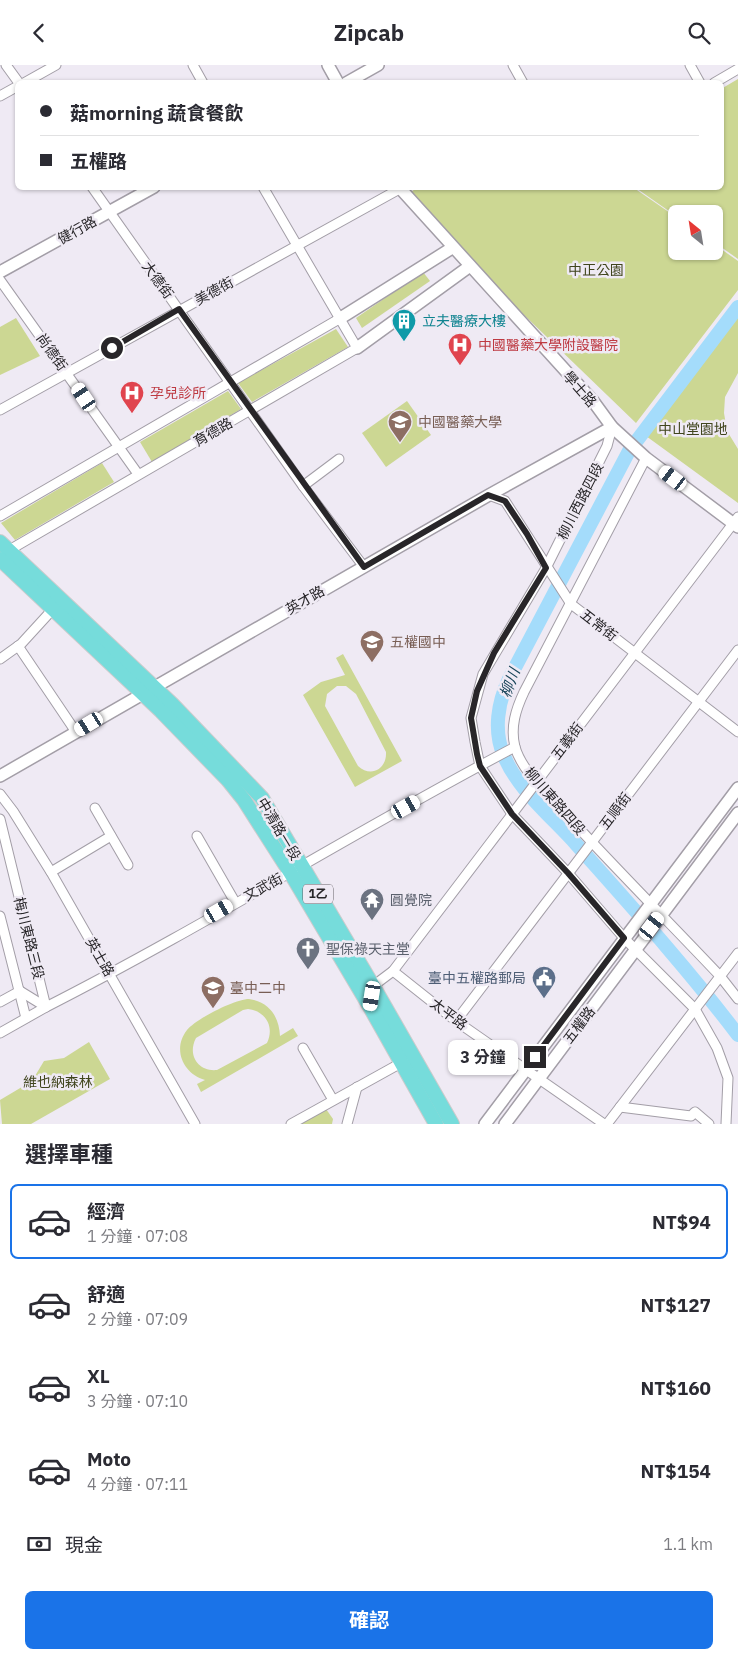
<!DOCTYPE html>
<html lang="zh-TW">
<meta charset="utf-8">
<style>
body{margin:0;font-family:"IBM Plex Sans","Noto Sans TC",sans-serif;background:#f2f2f3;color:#2b2b33;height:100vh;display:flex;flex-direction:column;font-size:19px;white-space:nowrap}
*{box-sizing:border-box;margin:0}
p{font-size:16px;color:#7c7c81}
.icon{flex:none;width:28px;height:28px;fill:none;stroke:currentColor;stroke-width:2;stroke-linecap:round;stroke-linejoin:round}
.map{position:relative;height:1059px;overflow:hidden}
.sheet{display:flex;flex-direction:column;background:#fff;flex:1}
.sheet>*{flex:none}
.top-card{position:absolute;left:15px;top:15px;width:709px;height:110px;border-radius:8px;box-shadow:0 1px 4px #0004;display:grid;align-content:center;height:110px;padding:0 25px;background:#fff}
.needle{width:32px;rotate:330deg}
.controls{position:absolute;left:668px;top:140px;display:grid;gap:10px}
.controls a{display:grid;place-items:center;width:55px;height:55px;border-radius:8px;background:#fff;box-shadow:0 1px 4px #0004;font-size:25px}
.end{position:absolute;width:22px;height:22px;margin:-11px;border:6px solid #282629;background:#fff;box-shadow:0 0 0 2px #fff}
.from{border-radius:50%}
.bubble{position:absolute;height:35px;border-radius:8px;background:#fff;box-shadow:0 1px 4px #0004;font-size:16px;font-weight:700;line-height:35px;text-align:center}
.car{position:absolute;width:15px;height:30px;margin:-15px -8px;border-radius:6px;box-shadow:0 0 4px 1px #0007;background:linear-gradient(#fff 24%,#345 0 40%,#fff 0 76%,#345 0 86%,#fff 0)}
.top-card b{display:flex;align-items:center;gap:18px;height:48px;font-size:19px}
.top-card b+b{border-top:1px solid #e1e1e2}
.top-card i{width:12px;height:12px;background:#2b2b33}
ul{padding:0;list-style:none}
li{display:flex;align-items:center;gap:15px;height:75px;margin:0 10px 8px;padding:0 15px;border:2px solid transparent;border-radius:8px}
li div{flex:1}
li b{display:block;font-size:19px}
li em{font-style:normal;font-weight:700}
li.current{border-color:#1a73e8}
li>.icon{width:45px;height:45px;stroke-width:1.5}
h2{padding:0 25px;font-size:22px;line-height:60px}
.pay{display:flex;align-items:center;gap:12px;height:55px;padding:0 25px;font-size:19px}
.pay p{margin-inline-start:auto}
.cta{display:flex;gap:10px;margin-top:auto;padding:10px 25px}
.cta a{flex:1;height:58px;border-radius:8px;background:#1a73e8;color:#fff;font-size:20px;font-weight:700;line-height:58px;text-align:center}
header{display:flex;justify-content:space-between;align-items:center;height:65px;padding:0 25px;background:#fff;font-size:22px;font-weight:700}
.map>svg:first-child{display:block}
</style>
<header><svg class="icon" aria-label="back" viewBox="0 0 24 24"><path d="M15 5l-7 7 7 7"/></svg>Zipcab<svg class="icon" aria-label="search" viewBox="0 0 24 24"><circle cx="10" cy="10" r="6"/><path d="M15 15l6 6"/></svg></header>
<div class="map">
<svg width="738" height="1059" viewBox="0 0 738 1059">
<rect width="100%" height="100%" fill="#efeaf4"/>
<!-- green -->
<g fill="#ccd793" fill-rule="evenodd">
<path d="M 738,14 L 738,194 L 714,177 L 714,149 L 676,149 L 676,151 L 636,123 L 721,122 L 721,24 Z"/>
<path d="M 418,122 L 634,123 L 676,152 L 676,186 L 714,186 L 714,179 L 738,196 L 738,225 L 636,358 L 495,222 L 411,127 Z"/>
<path d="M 423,207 L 430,216 L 362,263 L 356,253 Z"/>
<path d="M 738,251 L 738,308 L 725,332 L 724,348 L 727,366 L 738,384 L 738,438 L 646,371 Z"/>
<path d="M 16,253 L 40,291 L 0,310 L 0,262 Z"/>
<path d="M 336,264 L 348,282 L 252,337 L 238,318 Z"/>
<path d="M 228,326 L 241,344 L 152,397 L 140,377 Z"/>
<path d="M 407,336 L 431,370 L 386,402 L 362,368 Z"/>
<path d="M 102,398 L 114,417 L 15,475 L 1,458 Z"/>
<path d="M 343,589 L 402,696 L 355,722 L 303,630 L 321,617 L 345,610 L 336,593 ZM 337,621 L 346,621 L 356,629 L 386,687 C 387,704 371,713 358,701 L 325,641 L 327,629 Z"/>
<path d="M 249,934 C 269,937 279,951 280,971 L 293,963 L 298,971 L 201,1027 L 197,1019 L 205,1015 C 183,1009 172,984 187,965 C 196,954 235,934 249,934 ZM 248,944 C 265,946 275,961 267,978 L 217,1005 C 198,1007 187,990 196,973 L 243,945 Z"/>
<path d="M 89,977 L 110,1014 L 31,1059 L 2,1059 L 0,1035 L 32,1016 L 44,996 L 64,993 Z"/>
<path d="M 326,1044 L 333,1054 L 332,1059 L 301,1059 Z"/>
</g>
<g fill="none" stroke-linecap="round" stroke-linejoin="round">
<!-- river -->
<path stroke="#a4dcfb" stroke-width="14" d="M 738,242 L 629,386 L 509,614 C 498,637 493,666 504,691 C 518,725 552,752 576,779 C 631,841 688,904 738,970"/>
<defs>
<g id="street">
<path d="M 6,0 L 19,18"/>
<path d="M 193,0 L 203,18"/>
<path d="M 513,0 L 523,18"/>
<path d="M 690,0 L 700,18"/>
<path d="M 24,18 L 56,0"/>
<path d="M 714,18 L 738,4"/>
<path d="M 0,31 L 18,21"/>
<path d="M 92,122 L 303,421 L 364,502"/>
<path d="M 0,215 L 138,409"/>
<path d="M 0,345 L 403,122"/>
<path d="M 612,362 L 607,381 L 546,503 L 483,609 L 471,653 L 475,677 L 480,701 L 512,749 L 568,808 L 624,873 L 695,944 L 717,983 L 728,1013 L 726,1059"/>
<path d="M 646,393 L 524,627 C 516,644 510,662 515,682 C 522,706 546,727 563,746 C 614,802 668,856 720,911 L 738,934"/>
<path d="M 303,421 L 339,394"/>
<path d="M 489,430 L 505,436 L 571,539 L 738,667"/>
<path d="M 0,451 L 339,254"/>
<path d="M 6,487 L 357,283 L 263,122"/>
<path d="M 18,581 L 76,667"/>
<path d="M 0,594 L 21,579 L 53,544"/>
<path d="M 0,729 L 13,746 L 51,807 L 195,1059"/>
<path d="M 95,743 L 128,800"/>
<path d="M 0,754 L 46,942 L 0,968"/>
<path d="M 197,771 L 235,837"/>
<path d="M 51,807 L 111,771"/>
<path d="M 0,851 L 26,953"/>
<path d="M 393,906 L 456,956 L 604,1059"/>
<path d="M 373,924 L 373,921 L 393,906 L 738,452"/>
<path d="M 20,926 L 46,942 C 205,861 357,765 515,682"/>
<path d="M 0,937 L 20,926"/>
<path d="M 456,956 L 738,585"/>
<path d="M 303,983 L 333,1035"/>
<path d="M 620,1042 L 691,1051 L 695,1047 L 709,1059"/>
<path d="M 291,1059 L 401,998"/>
<path d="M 347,1059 L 357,1022"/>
<path d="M 607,1059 L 738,888"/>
</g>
<g id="secondary">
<path d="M 328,0 L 338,18"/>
<path d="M 346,18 L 378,0"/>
<path d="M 399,122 L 593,336 L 612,362 L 646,393 L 738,462"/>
<path d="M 0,207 L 154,122"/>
<path d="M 339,254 L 452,183"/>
<path d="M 357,283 L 470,201"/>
<path d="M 0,711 L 489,430 L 612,362"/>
<path d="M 485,1059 L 738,723"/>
<path d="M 505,1059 L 738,748"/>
</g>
<g id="primary">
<path d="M 0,477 L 172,639 L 262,733 L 373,921 L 452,1059"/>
<path d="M 0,494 L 161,646 L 228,715 L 244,735 L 290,807 L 370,942 L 436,1059"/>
</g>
</defs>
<!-- street casing -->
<use href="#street" stroke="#a39ea7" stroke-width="11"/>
<!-- secondary casing -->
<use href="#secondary" stroke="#a39ea7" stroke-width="14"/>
<!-- primary casing -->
<use href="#primary" stroke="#cbcbcc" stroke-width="16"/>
<!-- street -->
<use href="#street" stroke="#fff" stroke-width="9"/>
<!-- secondary -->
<use href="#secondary" stroke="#fff" stroke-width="11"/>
<!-- primary -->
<use href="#primary" stroke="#76dcdb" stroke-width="14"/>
</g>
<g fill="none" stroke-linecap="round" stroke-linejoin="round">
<!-- route -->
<path stroke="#282629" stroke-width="6" d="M 112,283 L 179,244 L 364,502 L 488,430 L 505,436 L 527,469 L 546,503 L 494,588 L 477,626 L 471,653 L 477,689 L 480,701 L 512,749 L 568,808 L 624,873 L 535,992"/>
</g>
<!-- icons -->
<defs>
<symbol id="building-pin" viewBox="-11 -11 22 30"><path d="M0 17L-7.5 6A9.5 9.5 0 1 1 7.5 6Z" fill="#0f9aa8" stroke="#efeaf4"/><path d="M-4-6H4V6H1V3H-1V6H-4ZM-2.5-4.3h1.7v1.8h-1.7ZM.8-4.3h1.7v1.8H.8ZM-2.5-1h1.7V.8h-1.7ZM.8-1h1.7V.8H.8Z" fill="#fff"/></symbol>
<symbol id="hospital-pin" viewBox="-11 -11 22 30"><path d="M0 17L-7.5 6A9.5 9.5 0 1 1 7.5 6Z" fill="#e0444e" stroke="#efeaf4"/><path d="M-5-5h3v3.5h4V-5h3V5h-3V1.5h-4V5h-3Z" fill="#fff"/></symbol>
<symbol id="university-pin" viewBox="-11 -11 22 30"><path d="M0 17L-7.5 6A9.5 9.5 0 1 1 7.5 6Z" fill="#8d6e63" stroke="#efeaf4"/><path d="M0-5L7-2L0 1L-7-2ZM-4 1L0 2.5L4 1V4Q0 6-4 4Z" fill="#fff"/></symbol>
<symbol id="school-pin" viewBox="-11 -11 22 30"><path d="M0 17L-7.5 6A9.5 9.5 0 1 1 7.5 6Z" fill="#8d6e63" stroke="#efeaf4"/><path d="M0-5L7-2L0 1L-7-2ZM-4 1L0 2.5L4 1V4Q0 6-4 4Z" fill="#fff"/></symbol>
<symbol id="temple-pin" viewBox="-11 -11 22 30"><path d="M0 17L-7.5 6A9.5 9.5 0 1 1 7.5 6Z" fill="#6b7280" stroke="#efeaf4"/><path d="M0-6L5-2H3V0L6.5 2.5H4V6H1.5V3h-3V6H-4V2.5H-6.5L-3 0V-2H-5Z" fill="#fff"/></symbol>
<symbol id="church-pin" viewBox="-11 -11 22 30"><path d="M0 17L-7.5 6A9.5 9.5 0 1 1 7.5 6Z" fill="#6b7280" stroke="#efeaf4"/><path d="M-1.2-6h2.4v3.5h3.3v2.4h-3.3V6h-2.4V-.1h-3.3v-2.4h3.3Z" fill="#fff"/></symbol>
<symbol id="civic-pin" viewBox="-11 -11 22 30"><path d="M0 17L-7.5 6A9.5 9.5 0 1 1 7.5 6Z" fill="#5c6f8a" stroke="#efeaf4"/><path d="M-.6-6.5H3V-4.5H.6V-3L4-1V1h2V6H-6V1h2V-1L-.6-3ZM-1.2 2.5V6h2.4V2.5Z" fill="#fff"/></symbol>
</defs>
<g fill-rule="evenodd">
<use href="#building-pin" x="390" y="242" width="28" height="38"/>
<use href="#hospital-pin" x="446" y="266" width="28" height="38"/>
<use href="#hospital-pin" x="118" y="314" width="28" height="38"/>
<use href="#university-pin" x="386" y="343" width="28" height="38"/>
<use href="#school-pin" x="358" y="563" width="28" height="38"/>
<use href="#temple-pin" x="358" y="821" width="28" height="38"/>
<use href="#church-pin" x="294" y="870" width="28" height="38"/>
<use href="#civic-pin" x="530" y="899" width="28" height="38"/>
<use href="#school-pin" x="199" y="909" width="28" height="38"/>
</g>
<g text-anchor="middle" stroke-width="5" stroke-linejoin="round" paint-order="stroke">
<!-- shield labels -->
<rect fill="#efeaf4" stroke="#646166" stroke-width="1" x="303" y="819.5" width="30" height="19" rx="4"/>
<g font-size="12" font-weight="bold" fill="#282629">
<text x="318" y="833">1乙</text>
</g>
<!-- street labels -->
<g font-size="14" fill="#282629" stroke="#efeaf4">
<text transform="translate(77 165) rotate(-29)" y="5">健行路</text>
<text transform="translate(158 215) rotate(54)" y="5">大德街</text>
<text transform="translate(214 226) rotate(-29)" y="5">美德街</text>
<text transform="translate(52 287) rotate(55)" y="5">尚德街</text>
<text transform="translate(580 324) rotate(49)" y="5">學士路</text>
<text transform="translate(213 367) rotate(-30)" y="5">育德路</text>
<text transform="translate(580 436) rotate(-63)" y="5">柳川西路四段</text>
<text transform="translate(305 535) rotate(-30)" y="5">英才路</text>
<text transform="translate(599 560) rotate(38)" y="5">五常街</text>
<text transform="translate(567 676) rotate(-53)" y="5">五義街</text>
<text transform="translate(555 736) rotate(49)" y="5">柳川東路四段</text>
<text transform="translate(615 746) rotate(-53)" y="5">五順街</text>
<text transform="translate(279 764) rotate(59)" y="5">中清路一段</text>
<text transform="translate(263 822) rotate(-28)" y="5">文武街</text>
<text transform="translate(29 873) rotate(76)" y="5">梅川東路三段</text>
<text transform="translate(100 892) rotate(60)" y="5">英士路</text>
<text transform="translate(449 949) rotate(37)" y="5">太平路</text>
<text transform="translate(579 960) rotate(-53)" y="5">五權路</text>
</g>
<!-- park labels -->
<g font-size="14" fill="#40451d" stroke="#efeaf4">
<text x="596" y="210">中正公園</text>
<text x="693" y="369">中山堂園地</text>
<text x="58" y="1022">維也納森林</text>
</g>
<!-- culture labels -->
<g font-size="14" fill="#0d838f" stroke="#efeaf4" text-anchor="start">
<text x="422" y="261">立夫醫療大樓</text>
</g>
<!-- health labels -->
<g font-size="14" fill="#be3a42" stroke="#efeaf4" text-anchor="start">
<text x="478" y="285">中國醫藥大學附設醫院</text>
<text x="150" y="333">孕兒診所</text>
</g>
<!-- education labels -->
<g font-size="14" fill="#785e54" stroke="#efeaf4" text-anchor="start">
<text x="418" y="362">中國醫藥大學</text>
<text x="390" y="582">五權國中</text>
<text x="230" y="928">臺中二中</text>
</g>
<!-- worship labels -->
<g font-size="14" fill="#5b616d" stroke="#efeaf4" text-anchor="start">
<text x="390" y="840">圓覺院</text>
<text x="326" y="889">聖保祿天主堂</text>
</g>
<!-- service labels -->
<g font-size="14" fill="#4e5e75" stroke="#efeaf4" text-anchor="end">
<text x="526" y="918">臺中五權路郵局</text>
</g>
<!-- water labels -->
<g font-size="15" font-style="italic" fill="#174358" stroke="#efeaf4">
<text transform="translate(510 618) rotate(-70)" y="5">柳川</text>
</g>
</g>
</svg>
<div class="controls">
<a><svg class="needle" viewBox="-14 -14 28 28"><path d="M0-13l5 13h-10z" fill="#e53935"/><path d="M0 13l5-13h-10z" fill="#7c7c81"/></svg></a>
</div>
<i class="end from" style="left:112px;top:283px"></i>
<i class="end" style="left:535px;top:992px"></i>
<div class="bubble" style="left:448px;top:975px;width:70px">3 分鐘</div>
<i class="car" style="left:84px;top:332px;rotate:326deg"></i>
<i class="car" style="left:673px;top:413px;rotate:307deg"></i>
<i class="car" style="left:89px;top:659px;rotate:239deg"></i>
<i class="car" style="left:406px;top:742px;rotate:61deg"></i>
<i class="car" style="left:219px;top:846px;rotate:60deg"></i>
<i class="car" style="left:652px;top:861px;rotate:37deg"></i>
<i class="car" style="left:372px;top:931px;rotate:189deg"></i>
<div class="top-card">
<b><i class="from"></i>菇morning 蔬食餐飲</b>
<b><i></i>五權路</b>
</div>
</div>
<section class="sheet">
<h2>選擇車種</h2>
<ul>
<li class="current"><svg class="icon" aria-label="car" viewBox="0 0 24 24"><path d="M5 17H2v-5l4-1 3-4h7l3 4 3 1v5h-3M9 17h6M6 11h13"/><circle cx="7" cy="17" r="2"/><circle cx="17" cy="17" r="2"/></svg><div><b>經濟</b><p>1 分鐘 · 07:08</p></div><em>NT$94</em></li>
<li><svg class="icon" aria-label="car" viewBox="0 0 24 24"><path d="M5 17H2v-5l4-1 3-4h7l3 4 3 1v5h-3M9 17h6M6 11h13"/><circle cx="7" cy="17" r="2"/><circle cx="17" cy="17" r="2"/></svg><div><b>舒適</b><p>2 分鐘 · 07:09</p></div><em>NT$127</em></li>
<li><svg class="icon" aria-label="car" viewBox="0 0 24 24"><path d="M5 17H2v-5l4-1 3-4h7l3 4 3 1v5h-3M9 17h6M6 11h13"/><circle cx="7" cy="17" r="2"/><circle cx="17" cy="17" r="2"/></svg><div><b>XL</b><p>3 分鐘 · 07:10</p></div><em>NT$160</em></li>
<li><svg class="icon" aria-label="car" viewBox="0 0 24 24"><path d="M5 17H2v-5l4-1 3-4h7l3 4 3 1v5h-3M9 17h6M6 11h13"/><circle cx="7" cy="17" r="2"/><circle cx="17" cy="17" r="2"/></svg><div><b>Moto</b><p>4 分鐘 · 07:11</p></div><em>NT$154</em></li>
</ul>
<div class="pay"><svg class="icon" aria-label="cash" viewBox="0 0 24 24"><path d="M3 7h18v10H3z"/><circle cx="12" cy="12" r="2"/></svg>現金<p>1.1 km</p></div>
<div class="cta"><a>確認</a></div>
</section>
